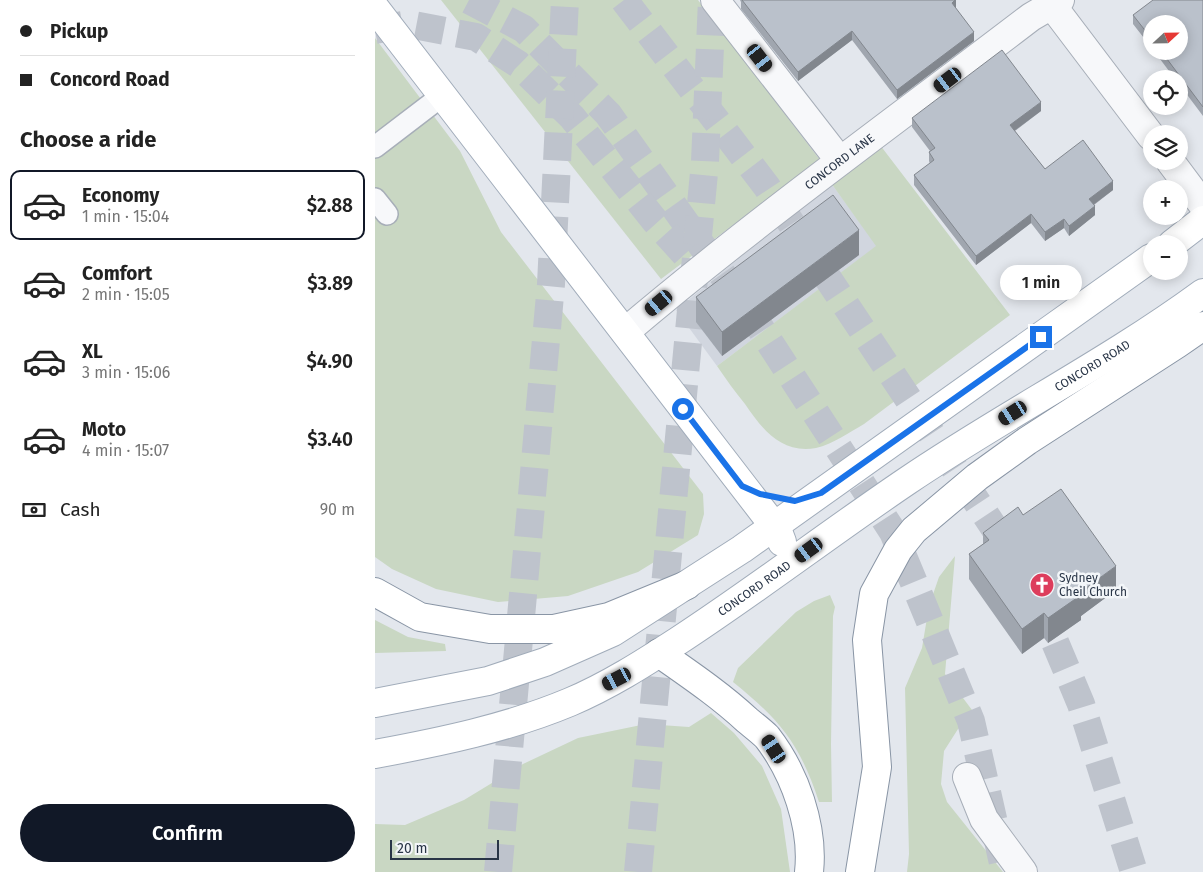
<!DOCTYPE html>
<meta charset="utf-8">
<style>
body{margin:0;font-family:"Fira Sans",sans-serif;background:#f6f6f6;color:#222;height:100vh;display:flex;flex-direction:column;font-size:19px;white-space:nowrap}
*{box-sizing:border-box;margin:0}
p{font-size:16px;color:#767676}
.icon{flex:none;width:28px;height:28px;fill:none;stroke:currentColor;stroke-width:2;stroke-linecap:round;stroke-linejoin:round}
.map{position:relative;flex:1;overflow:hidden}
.details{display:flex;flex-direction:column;background:#fff;width:375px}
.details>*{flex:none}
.top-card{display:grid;align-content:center;height:110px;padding:0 20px;background:#fff}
.needle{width:32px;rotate:68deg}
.buttons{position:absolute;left:768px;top:15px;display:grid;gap:10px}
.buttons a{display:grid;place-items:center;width:45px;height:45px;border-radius:50%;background:#fff;box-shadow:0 2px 12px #0003;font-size:25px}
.scale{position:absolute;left:15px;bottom:12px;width:109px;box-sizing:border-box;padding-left:5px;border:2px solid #293547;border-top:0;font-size:14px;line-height:18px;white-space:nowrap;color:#293547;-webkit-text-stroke:4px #f3f6f9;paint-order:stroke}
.end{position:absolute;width:22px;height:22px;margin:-11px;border:6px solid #1a73e8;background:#fff;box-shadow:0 0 0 2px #fff}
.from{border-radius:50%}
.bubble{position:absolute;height:35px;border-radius:18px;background:#fff;box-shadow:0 2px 12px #0003;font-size:16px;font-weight:600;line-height:35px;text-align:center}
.car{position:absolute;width:15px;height:30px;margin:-15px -8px;border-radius:6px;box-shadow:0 0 4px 1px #0007;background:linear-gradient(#222 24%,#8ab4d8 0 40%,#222 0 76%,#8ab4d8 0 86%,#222 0)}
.top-card b{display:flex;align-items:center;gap:18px;height:48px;font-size:19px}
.top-card b+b{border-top:1px solid #e0e0e0}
.top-card i{width:12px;height:12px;background:#222}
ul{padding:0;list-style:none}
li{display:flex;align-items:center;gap:15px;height:70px;margin:0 10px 8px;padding:0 10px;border:2px solid transparent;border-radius:10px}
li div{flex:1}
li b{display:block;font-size:19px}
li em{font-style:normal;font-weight:600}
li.selected{border-color:#111827}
li>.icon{width:45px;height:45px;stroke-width:1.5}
h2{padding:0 20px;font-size:22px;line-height:60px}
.pay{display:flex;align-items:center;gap:12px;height:55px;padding:0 20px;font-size:19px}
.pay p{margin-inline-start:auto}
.action{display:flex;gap:10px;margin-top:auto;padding:10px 20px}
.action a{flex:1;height:58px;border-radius:30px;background:#111827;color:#fff;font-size:20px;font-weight:600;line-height:58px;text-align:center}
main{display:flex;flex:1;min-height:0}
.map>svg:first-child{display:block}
</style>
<main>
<section class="details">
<div class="top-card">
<b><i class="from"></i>Pickup</b>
<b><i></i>Concord Road</b>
</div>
<h2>Choose a ride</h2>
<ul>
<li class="selected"><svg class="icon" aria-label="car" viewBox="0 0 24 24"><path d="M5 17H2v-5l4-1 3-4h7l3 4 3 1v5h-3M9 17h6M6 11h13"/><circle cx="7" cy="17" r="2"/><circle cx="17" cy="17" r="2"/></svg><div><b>Economy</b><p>1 min · 15:04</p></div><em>$2.88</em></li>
<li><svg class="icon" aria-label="car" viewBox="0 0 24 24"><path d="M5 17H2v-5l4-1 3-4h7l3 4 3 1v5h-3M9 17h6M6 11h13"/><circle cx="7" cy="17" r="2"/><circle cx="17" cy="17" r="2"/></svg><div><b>Comfort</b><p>2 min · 15:05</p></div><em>$3.89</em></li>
<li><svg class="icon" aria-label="car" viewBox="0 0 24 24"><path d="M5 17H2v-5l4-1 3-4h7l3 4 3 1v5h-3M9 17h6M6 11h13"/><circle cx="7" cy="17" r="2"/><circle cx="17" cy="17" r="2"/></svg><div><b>XL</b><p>3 min · 15:06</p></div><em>$4.90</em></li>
<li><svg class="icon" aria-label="car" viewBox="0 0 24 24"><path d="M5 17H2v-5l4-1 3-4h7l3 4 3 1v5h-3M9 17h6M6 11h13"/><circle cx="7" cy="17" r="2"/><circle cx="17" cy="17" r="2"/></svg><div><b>Moto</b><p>4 min · 15:07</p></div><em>$3.40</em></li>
</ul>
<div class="pay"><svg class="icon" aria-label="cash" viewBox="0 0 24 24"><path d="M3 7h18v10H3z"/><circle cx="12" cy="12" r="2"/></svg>Cash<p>90 m</p></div>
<div class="action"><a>Confirm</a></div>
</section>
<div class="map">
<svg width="828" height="872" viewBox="0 0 828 872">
<rect width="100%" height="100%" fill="#e3e7ed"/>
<!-- built -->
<path fill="#d1d6df" d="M 456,183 L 502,246 L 342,366 L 301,310 Z"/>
<!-- green -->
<g fill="#c9d7c3">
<path d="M 66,0 L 323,0 L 445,160 L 286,279 Z"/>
<path d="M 0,38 L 85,151 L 126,232 L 328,494 L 329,514 L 323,535 L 263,572 L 193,596 L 123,602 L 61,589 L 17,569 L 0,557 Z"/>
<path d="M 505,145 L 635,315 L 489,424 C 475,432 458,444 441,448 C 406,454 387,429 370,404 C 360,392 351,379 342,366 L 501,246 L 456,183 Z"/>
<path d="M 580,556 L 570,674 L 600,714 L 583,729 L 569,751 L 566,784 L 572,802 L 628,872 L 532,872 L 534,854 L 530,688 L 547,648 L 554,606 L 564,577 Z"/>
<path d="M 455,595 L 460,607 L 458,616 L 456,744 L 457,802 L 444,802 C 425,744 405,720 358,682 L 363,668 L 421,612 L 439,601 Z"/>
<path d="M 0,620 L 33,637 L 70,644 L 71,651 L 0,653 Z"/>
<path d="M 336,713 L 359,733 L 387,766 L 406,809 L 415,872 L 0,872 L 0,824 L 30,825 L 89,800 L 148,764 L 203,738 L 271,724 L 314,727 Z"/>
</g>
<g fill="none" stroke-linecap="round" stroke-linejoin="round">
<!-- motorway-tunnel -->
<g stroke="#bec3cc" stroke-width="28" stroke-dasharray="28 14" stroke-linecap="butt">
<path d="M 94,0 L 149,29 L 233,114 L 382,323 L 518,532 L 596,721 L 630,872"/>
<path d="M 249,0 L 392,187 L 638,556"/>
<path d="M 0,30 L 33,24 L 101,37 L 143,64 L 197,117 L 280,221 L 328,274"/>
<path d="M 664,604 L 706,704 L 759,872"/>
<path d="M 123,872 L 176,284 L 190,0"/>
<path d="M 263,872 L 330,162 L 337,0"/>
</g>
<defs>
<g id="service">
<path d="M 0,147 L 68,95"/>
<path d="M 0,199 L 12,214"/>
</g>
<g id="minor">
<path d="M 340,0 L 465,161"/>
<path d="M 673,0 L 776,136"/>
<path d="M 795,161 L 828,205"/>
<path id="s1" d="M 250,332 C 381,221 520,121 656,17 L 685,0"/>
<path d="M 592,777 L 609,819 L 648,872"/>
</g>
<g id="primary">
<path d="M 0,8 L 399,526 L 404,534 L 407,542"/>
<path d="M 797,244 L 828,220"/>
<path d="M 0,703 L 113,681 L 170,662 L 238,632 L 367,549 L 776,258"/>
<path id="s2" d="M 0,754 C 65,742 133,728 195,702 C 233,686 269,663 303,641 C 381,590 455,533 532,481 C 629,415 734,362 828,293"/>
</g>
<g id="motorway">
<path d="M 0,592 L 45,617 L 115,629 L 179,629 L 234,617 L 312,585"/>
<path d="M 284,653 C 314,674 345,695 372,720 C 378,725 386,731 392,737 C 420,773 439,827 434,872"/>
<path d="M 485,872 L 502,767 L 492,640 L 499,594 L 523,550 L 539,530 L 602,477 L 652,441 L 802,344 L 828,326"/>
</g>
</defs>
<!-- service casing -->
<use href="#service" stroke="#a7aeb8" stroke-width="24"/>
<!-- minor casing -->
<use href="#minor" stroke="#a7aeb8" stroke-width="30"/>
<!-- primary casing -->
<use href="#primary" stroke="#a1acba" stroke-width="30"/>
<!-- motorway casing -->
<use href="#motorway" stroke="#8995a5" stroke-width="30"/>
<!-- service -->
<use href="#service" stroke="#f7f8fa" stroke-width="21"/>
<!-- minor -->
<use href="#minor" stroke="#f7f8fa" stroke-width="28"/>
<!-- primary -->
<use href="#primary" stroke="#fff" stroke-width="28"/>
<!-- motorway -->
<use href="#motorway" stroke="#fff" stroke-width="28"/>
</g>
<!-- wall -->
<g fill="#a0a6af">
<path d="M 365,0 L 581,0 L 581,9 L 599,41 L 522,99 L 477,40 L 423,81 L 366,9 L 366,2 Z"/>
<path d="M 828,0 L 828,116 L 804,84 L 804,79 L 800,79 L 779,51 L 804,51 L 776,24 L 776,47 L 758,24 L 758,15 Z"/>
<path d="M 666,111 L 640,131 L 670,169 L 738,190 L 719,205 L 720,215 L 694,236 L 689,228 L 670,241 L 656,223 L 601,265 L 539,185 L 539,175 L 555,164 L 554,161 L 554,152 L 555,151 L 537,127 L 537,118 Z"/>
<path d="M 484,255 L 347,356 L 321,322 L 321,297 Z"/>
<path d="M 648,515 L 741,590 L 706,616 L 706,620 L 673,643 L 669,638 L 647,654 L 594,579 L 594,554 L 608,544 L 608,533 Z"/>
</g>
<!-- shaded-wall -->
<g fill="#82878e">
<path d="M 580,0 L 581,0 L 581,9 L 577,3 Z"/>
<path d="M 477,31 L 477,40 L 423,81 L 423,72 Z"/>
<path d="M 599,32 L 599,41 L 522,99 L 522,90 Z"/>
<path d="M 666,102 L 666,111 L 635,134 L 635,125 Z"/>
<path d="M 738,181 L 738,190 L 714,208 L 714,199 Z"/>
<path d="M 720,206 L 720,215 L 694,236 L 694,226 Z"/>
<path d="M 656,214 L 656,223 L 601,265 L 601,256 Z"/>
<path d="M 689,219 L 689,228 L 670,241 L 670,232 Z"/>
<path d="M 484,230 L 484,255 L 347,356 L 347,332 Z"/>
<path d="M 741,566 L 741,590 L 706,616 L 706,620 L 673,643 L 673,618 L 704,593 Z"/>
<path d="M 669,613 L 669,638 L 647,654 L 647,629 Z"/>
</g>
<!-- building -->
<g fill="#bac1cb" stroke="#82878e">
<path d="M 367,0 L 580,0 L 577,3 L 599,32 L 522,90 L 477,31 L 423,72 Z"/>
<path d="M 778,0 L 828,0 L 828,107 L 786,51 L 804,51 L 804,24 L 776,24 L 776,38 L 758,15 Z"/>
<path d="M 627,50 L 666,102 L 635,125 L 670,169 L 708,140 L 738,181 L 714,199 L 720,206 L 694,226 L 689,219 L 670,232 L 656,214 L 601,256 L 539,175 L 559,160 L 554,152 L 560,148 L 537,118 Z"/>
<path d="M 458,195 L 484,230 L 347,332 L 321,297 Z"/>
<path d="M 686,489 L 741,566 L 704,593 L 706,595 L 673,618 L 669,613 L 647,629 L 594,554 L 614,540 L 608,533 L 643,507 L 648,515 Z"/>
</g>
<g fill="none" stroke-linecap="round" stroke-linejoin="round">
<!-- route -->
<path stroke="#1a73e8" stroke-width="6" d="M 308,409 L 367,486 L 385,494 L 420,501 L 446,493 L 666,337"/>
</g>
<!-- icons -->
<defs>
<symbol id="church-disc" viewBox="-11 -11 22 22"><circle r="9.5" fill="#dd3d5c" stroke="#f3f6f9"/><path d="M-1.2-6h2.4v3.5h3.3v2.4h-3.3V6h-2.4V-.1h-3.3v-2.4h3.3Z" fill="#fff"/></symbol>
</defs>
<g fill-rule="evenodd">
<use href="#church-disc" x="653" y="571" width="28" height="28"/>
</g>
<g text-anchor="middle" stroke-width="5" stroke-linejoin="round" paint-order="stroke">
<!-- street labels -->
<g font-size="12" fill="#293547" stroke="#f3f6f9">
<text dy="4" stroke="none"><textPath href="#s1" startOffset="274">CONCORD LANE</textPath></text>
<text dy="4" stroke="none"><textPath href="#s2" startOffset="824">CONCORD ROAD</textPath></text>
<text dy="4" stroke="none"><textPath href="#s2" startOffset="419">CONCORD ROAD</textPath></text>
</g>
<!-- poi labels -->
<g font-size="12" fill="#293547" stroke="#f3f6f9" text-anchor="start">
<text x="684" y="582">Sydney<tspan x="684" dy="14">Cheil Church</tspan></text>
</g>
</g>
</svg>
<div class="buttons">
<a><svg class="needle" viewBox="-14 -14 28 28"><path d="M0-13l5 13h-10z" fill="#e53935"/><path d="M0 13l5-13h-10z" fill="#767676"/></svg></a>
<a><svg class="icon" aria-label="locate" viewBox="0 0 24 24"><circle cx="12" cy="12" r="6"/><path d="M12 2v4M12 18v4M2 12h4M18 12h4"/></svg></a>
<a><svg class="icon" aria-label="layers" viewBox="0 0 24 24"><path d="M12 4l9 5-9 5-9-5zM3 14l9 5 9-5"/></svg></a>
<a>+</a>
<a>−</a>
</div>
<div class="scale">20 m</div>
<i class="end from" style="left:308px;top:409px"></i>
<i class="end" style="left:666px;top:337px"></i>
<div class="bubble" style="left:625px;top:265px;width:82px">1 min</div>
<i class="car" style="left:385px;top:58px;rotate:142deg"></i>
<i class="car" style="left:573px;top:80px;rotate:233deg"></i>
<i class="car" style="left:284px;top:303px;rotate:230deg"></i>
<i class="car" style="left:638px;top:413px;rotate:237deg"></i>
<i class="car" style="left:434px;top:550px;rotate:234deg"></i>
<i class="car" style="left:242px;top:679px;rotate:243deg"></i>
<i class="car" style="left:399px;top:749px;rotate:327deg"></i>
</div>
</main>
